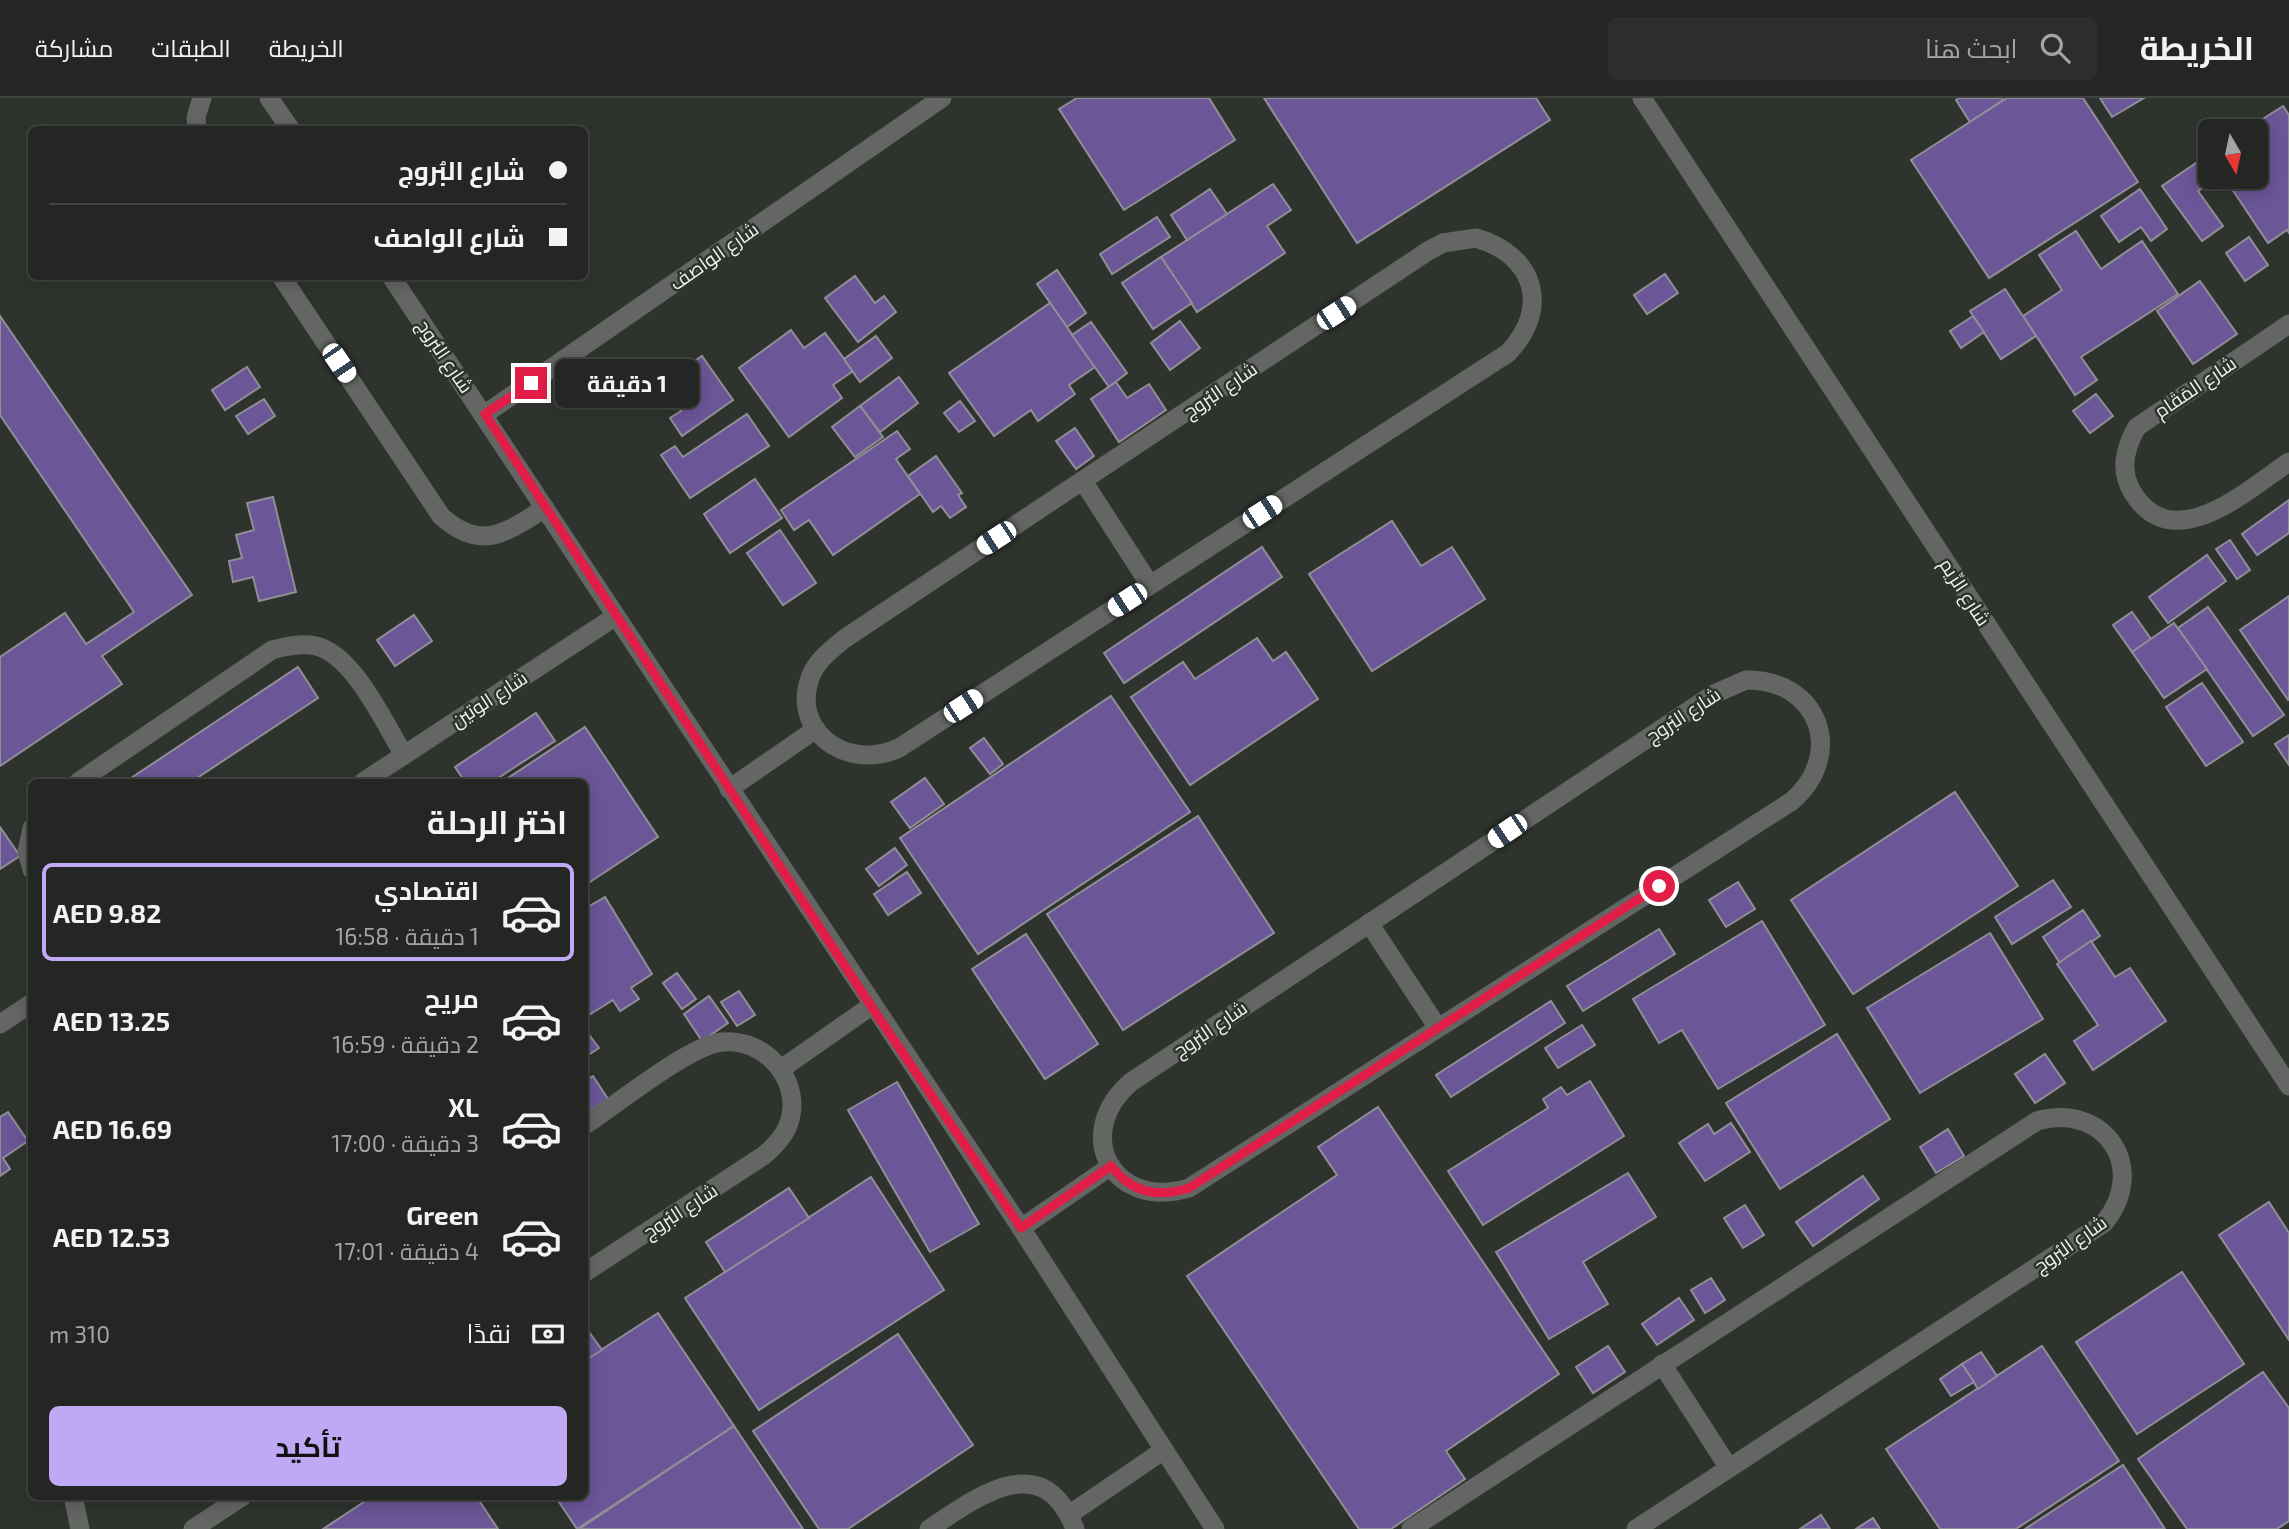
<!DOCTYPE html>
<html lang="ar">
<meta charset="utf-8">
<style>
body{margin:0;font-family:"Exo 2",Cairo,sans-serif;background:#2b2e2a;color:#f1f3f6;direction:rtl;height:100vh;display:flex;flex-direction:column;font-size:26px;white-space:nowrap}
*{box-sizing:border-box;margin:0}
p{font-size:23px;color:#a3a5a5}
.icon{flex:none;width:38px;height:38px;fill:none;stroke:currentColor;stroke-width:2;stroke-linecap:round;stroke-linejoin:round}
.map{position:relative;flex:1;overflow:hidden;direction:ltr}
.sheet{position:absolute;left:28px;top:681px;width:560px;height:721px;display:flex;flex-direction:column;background:#232622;border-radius:10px;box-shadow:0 4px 18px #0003,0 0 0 2px #404340;direction:rtl}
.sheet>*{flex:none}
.guide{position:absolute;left:28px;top:28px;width:560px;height:154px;border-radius:10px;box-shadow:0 4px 18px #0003,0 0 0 2px #404340;direction:rtl;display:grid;align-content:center;height:154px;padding:0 21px;background:#232622}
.needle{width:46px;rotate:171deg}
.fabs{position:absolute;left:2198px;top:21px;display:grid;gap:14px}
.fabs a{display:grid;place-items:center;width:70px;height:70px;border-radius:10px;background:#232622;box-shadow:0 4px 18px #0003,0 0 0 2px #404340;font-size:35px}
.end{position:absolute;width:32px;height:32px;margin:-16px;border:9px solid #e11d48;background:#fff;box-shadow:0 0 0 4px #fff}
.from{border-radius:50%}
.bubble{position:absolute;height:49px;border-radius:10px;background:#232622;box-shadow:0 4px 18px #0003,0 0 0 2px #404340;font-size:23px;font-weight:700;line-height:49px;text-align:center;direction:rtl}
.car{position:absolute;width:21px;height:42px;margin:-21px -10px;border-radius:9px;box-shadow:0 0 5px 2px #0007;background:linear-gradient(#fff 24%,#345 0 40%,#fff 0 76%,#345 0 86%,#fff 0)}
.guide b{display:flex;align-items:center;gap:24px;height:66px;font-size:26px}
.guide b+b{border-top:2px solid #404340}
.guide i{width:18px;height:18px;background:#f1f3f6}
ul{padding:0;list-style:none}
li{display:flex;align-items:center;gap:21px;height:98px;margin:0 14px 10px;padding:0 7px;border:4px solid transparent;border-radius:10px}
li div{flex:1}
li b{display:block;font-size:26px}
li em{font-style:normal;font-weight:700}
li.current{border-color:#bfa8f4}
li>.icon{width:63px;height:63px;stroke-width:1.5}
h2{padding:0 21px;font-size:32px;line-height:84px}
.pay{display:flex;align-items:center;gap:18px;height:77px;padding:0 21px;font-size:26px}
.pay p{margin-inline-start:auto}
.button{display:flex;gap:14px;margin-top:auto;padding:14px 21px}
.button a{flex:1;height:80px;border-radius:10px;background:#bfa8f4;color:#111;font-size:28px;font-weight:700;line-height:80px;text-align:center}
header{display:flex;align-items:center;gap:42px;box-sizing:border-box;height:98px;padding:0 35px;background:#232622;border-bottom:2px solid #404340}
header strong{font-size:33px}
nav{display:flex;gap:38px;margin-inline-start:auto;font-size:24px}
.search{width:490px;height:63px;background:#2b2e2a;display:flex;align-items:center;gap:18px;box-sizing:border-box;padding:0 24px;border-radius:10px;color:#a3a5a5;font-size:26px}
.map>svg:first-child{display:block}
</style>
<header>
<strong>الخريطة</strong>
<div class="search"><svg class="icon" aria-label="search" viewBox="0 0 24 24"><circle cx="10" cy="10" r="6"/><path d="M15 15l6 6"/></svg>ابحث هنا</div>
<nav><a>الخريطة</a><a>الطبقات</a><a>مشاركة</a></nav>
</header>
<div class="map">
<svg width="2289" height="1431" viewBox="0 0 2289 1431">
<rect width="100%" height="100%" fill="#2f332e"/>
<!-- building -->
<g fill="#6b5697" stroke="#908e96" stroke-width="2">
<path d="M 1077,0 L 1209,0 L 1235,42 L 1124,112 L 1059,11 Z"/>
<path d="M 1264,0 L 1536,0 L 1550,22 L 1357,145 Z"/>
<path d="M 1959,0 L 2002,0 L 2003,2 L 1970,24 L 1956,2 Z"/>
<path d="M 2007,0 L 2083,0 L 2138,84 L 1989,180 L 1911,62 Z"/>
<path d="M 2100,0 L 2144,0 L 2112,19 Z"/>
<path d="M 2283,8 L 2289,17 L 2289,135 L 2287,132 L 2268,145 L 2224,79 L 2256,79 L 2256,33 L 2244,33 Z"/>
<path d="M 2202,61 L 2210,73 L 2210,79 L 2216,81 L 2198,93 L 2223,128 L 2202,143 L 2162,88 Z"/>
<path d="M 1273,86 L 1291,112 L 1267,128 L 1285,155 L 1197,214 L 1161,159 Z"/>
<path d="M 1210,91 L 1227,116 L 1187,142 L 1171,117 Z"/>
<path d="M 2140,91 L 2167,131 L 2151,143 L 2141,129 L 2119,144 L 2101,118 Z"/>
<path d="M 1157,119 L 1170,139 L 1112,176 L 1100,156 Z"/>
<path d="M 2076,133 L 2101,171 L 2142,143 L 2178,196 L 2081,259 L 2097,282 L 2075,297 L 2023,218 L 2062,192 L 2039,157 Z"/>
<path d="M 2249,139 L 2268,167 L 2245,183 L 2226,155 Z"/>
<path d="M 1161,159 L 1192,205 L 1153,231 L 1122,185 Z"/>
<path d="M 1057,172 L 1086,215 L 1067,229 L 1037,186 Z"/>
<path d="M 1665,176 L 1678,195 L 1647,216 L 1634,197 Z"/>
<path d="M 855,178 L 875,205 L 884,198 L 896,214 L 858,244 L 825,200 Z"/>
<path d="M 2200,183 L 2237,236 L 2193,266 L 2157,213 Z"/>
<path d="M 2005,191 L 2036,238 L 2001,261 L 1970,213 Z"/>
<path d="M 1050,205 L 1095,269 L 1069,287 L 1075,296 L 1038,323 L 1031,312 L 994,338 L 949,275 Z"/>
<path d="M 0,218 L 192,497 L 102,558 L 122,586 L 0,668 L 0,559 L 65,515 L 86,546 L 134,514 L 0,317 Z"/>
<path d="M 1973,218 L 1984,234 L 1961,250 L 1950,233 Z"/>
<path d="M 1180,223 L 1200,250 L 1170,272 L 1151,245 Z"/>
<path d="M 1091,224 L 1127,275 L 1109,289 L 1072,237 Z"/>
<path d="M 791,232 L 804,250 L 825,235 L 853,273 L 833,287 L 842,300 L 789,339 L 739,270 Z"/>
<path d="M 876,238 L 892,260 L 860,284 L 844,261 Z"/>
<path d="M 702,258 L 733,302 L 682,338 L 670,320 L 681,313 L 662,286 Z"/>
<path d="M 247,269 L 260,289 L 225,312 L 212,292 Z"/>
<path d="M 899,279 L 918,305 L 880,334 L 860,308 Z"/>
<path d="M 1116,284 L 1127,300 L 1149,286 L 1166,312 L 1119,344 L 1091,301 Z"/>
<path d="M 2096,296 L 2113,318 L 2090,335 L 2073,313 Z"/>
<path d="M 264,301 L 275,318 L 248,336 L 236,318 Z"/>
<path d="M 960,303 L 975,323 L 959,334 L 944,315 Z"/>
<path d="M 860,308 L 883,339 L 855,359 L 832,329 Z"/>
<path d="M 747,316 L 769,348 L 690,400 L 661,357 L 675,348 L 683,359 Z"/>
<path d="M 1075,330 L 1094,358 L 1076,371 L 1056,343 Z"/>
<path d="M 897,333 L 910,351 L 896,361 L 920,396 L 833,457 L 809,422 L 794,432 L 781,412 Z"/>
<path d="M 936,358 L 962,395 L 958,397 L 966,409 L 950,420 L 941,408 L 933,414 L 908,378 Z"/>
<path d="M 755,381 L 782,420 L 730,455 L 704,416 Z"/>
<path d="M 273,399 L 296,494 L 259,503 L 253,479 L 233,484 L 229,463 L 242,460 L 236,437 L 254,432 L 247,405 Z"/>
<path d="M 2289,402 L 2289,435 L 2257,457 L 2242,436 Z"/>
<path d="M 1392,423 L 1421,468 L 1452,449 L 1485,501 L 1372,573 L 1309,476 Z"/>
<path d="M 780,432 L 816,485 L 783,507 L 747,455 Z"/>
<path d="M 2230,442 L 2250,472 L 2237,481 L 2216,451 Z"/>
<path d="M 1262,449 L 1282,479 L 1124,585 L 1104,555 Z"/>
<path d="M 2207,457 L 2226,483 L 2168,525 L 2149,499 Z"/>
<path d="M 2289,498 L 2289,601 L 2288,602 L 2240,532 Z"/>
<path d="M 2208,509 L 2284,617 L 2253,638 L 2178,530 Z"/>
<path d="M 2132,514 L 2151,541 L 2132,554 L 2113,527 Z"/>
<path d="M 414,517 L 432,543 L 395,568 L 377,542 Z"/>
<path d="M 2174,525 L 2207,571 L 2164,600 L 2132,554 Z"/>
<path d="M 1257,540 L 1273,563 L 1286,554 L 1318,601 L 1190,687 L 1131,599 L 1183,564 L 1195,581 Z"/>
<path d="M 298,569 L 318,600 L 191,684 L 125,684 Z"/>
<path d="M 2202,585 L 2243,644 L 2206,668 L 2166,609 Z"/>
<path d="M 1111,598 L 1190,714 L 978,856 L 900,740 Z"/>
<path d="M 536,615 L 555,643 L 492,684 L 465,684 L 455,669 Z"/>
<path d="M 585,629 L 658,739 L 584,788 L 584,684 L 502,684 Z"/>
<path d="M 2289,637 L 2289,667 L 2275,646 Z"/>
<path d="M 984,640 L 1003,666 L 990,676 L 970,650 Z"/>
<path d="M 925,680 L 944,706 L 910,730 L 891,704 Z"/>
<path d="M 1955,694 L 2018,788 L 1853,896 L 1791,802 Z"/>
<path d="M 1198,718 L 1274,835 L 1123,932 L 1047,816 Z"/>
<path d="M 0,729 L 20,758 L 0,771 Z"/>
<path d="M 895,750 L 907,767 L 879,788 L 866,771 Z"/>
<path d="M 907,774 L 921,795 L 888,817 L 874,796 Z"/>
<path d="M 2053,782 L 2071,809 L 2012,846 L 1995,819 Z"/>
<path d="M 1738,784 L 1755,811 L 1726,829 L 1709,802 Z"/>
<path d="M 605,799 L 652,876 L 631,890 L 639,901 L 620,913 L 613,902 L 584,920 L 584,811 Z"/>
<path d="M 2083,812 L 2100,838 L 2060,865 L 2043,839 Z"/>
<path d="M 1762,823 L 1825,927 L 1718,991 L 1682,932 L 1659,945 L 1633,901 Z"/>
<path d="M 1659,831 L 1675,856 L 1583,913 L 1567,888 Z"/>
<path d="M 1990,835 L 2043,921 L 1920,995 L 1867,910 Z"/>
<path d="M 1026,836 L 1098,946 L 1045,981 L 972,871 Z"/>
<path d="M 2091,843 L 2115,879 L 2130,870 L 2166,923 L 2093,972 L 2074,943 L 2098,927 L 2057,866 Z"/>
<path d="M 677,875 L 696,901 L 682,911 L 663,885 Z"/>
<path d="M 739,893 L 755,917 L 737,928 L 721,904 Z"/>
<path d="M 709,898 L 728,925 L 702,943 L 684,916 Z"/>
<path d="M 1551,903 L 1565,925 L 1451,999 L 1436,977 Z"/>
<path d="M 1582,927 L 1595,947 L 1558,970 L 1545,950 Z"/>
<path d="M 584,930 L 599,950 L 584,960 Z"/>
<path d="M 1837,936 L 1890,1021 L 1780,1091 L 1726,1005 Z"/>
<path d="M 2045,956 L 2065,985 L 2035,1005 L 2015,976 Z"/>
<path d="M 593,978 L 608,1001 L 584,1017 L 584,983 Z"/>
<path d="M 1590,983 L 1624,1038 L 1483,1127 L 1448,1073 L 1548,1010 L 1543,1001 L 1561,989 L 1567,997 Z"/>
<path d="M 897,984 L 979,1126 L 930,1154 L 848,1012 Z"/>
<path d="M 1378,1009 L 1559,1276 L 1446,1353 L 1465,1381 L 1391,1431 L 1359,1431 L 1187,1178 L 1337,1077 L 1318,1049 Z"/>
<path d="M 8,1014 L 28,1043 L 3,1060 L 10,1071 L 0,1078 L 0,1019 Z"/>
<path d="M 1731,1025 L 1750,1054 L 1705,1083 L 1679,1045 L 1708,1026 L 1714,1036 Z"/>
<path d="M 1948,1031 L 1964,1058 L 1936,1075 L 1920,1049 Z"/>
<path d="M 1628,1075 L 1656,1119 L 1583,1164 L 1608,1206 L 1549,1241 L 1496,1154 Z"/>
<path d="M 1863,1078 L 1879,1101 L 1813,1148 L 1796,1124 Z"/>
<path d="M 871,1079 L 944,1192 L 759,1312 L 685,1200 Z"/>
<path d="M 789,1090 L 809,1120 L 725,1174 L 706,1144 Z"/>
<path d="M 2269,1104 L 2289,1135 L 2289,1242 L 2219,1137 Z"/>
<path d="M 1745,1107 L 1764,1137 L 1743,1150 L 1724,1120 Z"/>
<path d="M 2182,1174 L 2244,1266 L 2137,1336 L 2076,1244 Z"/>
<path d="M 1711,1180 L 1725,1202 L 1705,1215 L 1691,1192 Z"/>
<path d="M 1679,1200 L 1694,1222 L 1657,1247 L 1642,1226 Z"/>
<path d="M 658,1215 L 734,1328 L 577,1431 L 555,1398 L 584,1398 L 584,1263 Z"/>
<path d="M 584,1227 L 602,1252 L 584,1263 Z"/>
<path d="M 898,1236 L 973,1347 L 848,1431 L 819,1431 L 753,1333 Z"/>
<path d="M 1608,1248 L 1625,1274 L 1593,1295 L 1576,1269 Z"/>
<path d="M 2042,1248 L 2119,1363 L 2016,1431 L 1940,1431 L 1886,1351 Z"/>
<path d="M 1981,1254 L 1997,1278 L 1978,1291 L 1962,1266 Z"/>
<path d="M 1962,1266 L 1974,1284 L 1951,1298 L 1940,1281 Z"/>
<path d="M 2263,1274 L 2289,1310 L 2289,1423 L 2277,1431 L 2187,1431 L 2138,1361 Z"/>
<path d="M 734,1328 L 803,1431 L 579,1431 Z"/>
<path d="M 2123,1367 L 2165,1431 L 2025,1431 Z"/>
<path d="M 373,1398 L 476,1398 L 498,1431 L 323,1431 Z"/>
<path d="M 1821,1417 L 1830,1431 L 1800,1431 Z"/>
<path d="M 1873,1420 L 1880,1431 L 1856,1431 Z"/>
</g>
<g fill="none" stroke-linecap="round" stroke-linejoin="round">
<!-- service -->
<g stroke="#636663" stroke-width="19">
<path d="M 197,32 L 196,19 L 202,0"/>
<path d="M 281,178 L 441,418 C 481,454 506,435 545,410"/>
<path d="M 78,684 L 272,552 C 287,548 301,545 316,548 C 354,557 384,625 404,657"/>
<path d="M 32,730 L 27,754 L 32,772"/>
</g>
<!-- minor -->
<g stroke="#636663" stroke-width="19">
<path d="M 269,0 L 291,32"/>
<path d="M 1476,140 C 1535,157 1551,210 1508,255 L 899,650 C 844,675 786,629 813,573 C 820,560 833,550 844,541 L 1428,153 L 1443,145 Z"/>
<path d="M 391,178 L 1021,1130 L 1215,1431"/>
<path d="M 2289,226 L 2137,329 C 2125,349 2119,373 2133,395 C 2174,460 2247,392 2289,364"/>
<path d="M 485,316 L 942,0"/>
<path d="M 1083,383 L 1150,487"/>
<path d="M 1746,582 C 1819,581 1846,656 1792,703 L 1189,1090 C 1113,1113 1071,1036 1131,984 L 1714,596 Z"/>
<path d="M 363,684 L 616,518"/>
<path d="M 729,691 L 816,631"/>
<path d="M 1369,825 L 1438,930"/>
<path d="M 0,926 L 32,905"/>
<path d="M 781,971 L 871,908"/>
<path d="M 584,1028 C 616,1007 688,948 722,944 C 767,939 806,987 787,1030 C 781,1042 773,1050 763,1058 L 584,1175"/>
<path d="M 1021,1130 L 1111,1068"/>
<path d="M 1662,1266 L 1729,1370"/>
<path d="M 73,1398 L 80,1431"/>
<path d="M 1070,1416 L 1164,1352"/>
<path d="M 193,1431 L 243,1398"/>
<path d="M 929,1431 C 977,1399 1043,1348 1075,1431"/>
<path d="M 1411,1431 L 2037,1023 C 2105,1004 2149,1070 2104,1125 L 1636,1431"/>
</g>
<!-- tertiary -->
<path stroke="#636663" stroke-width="19" d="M 1642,0 L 2289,988"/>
</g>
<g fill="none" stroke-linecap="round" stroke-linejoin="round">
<!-- route -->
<path stroke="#e11d48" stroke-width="9" d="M 531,285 L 485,316 L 871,908 L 1021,1130 L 1111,1068 C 1132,1095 1157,1100 1189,1090 L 1659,788"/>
</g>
<g text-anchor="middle" stroke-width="5" stroke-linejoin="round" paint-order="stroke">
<!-- street labels -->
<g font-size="19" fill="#f0f3ef" stroke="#2f332e">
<text transform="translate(714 158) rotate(-35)" y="7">شارع الواصف</text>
<text transform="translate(445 258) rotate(56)" y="7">شارع البُروج</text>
<text transform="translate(2195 289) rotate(-34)" y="7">شارع المَقَام</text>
<text transform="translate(1220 292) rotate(-34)" y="7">شارع البُروج</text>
<text transform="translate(1965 494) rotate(57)" y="7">شارع الرِّيم</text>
<text transform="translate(489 601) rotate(-33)" y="7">شارع الوتين</text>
<text transform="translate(1683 617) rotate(-33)" y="7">شارع البُروج</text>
<text transform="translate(1210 931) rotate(-34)" y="7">شارع البُروج</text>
<text transform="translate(680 1113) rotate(-33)" y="7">شارع البُروج</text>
<text transform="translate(2070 1146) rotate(-35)" y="7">شارع البُروج</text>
</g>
</g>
</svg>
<div class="fabs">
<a><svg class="needle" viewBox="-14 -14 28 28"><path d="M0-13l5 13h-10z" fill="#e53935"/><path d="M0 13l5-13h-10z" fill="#a3a5a5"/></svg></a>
</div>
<i class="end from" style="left:1659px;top:788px"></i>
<i class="end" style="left:531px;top:285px"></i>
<div class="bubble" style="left:555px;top:261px;width:144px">1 دقيقة</div>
<i class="car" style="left:1336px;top:215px;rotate:57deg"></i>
<i class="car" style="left:339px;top:265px;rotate:146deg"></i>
<i class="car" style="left:1262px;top:414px;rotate:57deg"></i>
<i class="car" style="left:996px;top:440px;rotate:237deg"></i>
<i class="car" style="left:1127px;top:502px;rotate:237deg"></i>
<i class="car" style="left:963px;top:608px;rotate:57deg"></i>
<i class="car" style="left:1507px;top:733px;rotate:236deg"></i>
<div class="guide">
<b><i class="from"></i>شارع البُروج</b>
<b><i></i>شارع الواصف</b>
</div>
<section class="sheet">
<h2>اختر الرحلة</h2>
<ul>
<li class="current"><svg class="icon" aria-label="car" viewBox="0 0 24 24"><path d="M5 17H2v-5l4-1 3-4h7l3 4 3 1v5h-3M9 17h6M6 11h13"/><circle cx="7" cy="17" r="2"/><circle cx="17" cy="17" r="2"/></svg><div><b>اقتصادي</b><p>1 دقيقة · 16:58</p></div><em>AED 9.82</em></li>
<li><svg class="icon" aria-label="car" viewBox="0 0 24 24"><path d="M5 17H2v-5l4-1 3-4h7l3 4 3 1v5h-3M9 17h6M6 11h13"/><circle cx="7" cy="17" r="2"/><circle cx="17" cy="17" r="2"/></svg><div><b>مريح</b><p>2 دقيقة · 16:59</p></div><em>AED 13.25</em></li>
<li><svg class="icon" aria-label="car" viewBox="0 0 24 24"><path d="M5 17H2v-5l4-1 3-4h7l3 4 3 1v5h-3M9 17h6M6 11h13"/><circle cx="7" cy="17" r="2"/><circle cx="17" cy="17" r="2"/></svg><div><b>XL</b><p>3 دقيقة · 17:00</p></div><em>AED 16.69</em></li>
<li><svg class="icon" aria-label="car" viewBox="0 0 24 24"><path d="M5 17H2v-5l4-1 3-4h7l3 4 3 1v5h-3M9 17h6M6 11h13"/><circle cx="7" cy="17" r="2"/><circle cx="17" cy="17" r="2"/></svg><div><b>Green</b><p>4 دقيقة · 17:01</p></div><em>AED 12.53</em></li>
</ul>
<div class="pay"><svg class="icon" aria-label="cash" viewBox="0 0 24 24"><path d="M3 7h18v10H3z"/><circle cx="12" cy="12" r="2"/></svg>نقدًا<p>310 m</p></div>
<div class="button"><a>تأكيد</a></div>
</section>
</div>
